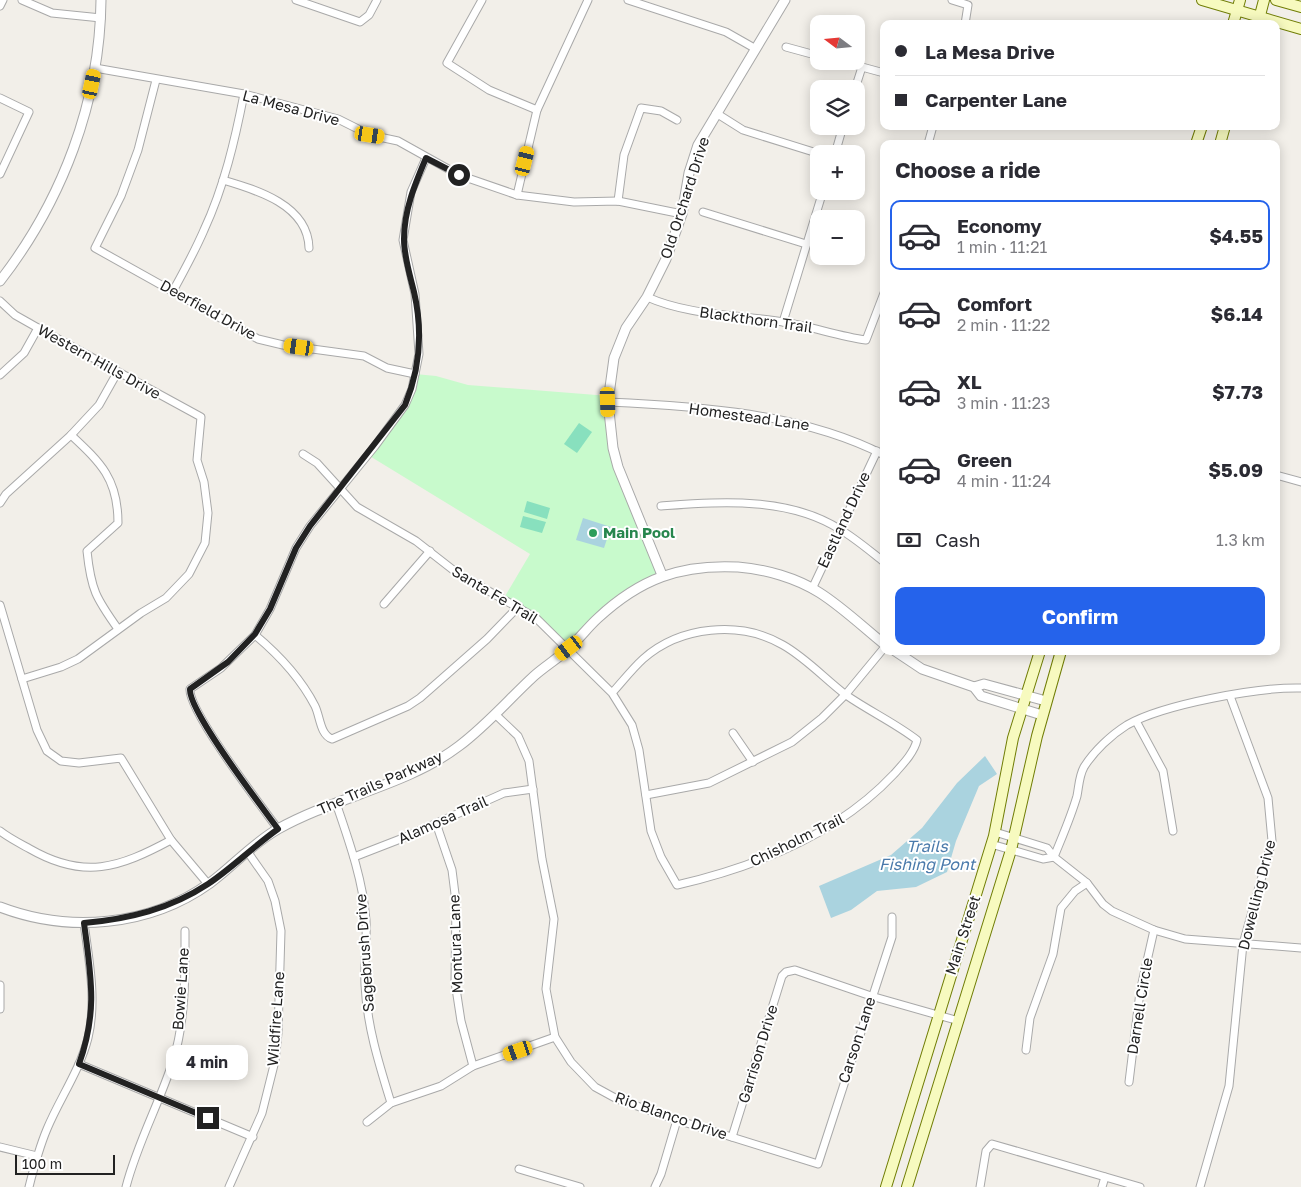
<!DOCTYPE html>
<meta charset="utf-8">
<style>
body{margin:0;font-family:"Golos Text",sans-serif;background:#f7f7f7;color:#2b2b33;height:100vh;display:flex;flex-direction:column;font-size:19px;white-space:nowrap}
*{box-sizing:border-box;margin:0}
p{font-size:16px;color:#7c7c81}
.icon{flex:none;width:28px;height:28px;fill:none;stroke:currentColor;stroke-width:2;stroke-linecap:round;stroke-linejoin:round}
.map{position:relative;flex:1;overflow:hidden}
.drawer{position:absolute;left:880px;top:140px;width:400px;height:515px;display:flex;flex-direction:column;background:#fff;border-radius:10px;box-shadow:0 2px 12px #0003}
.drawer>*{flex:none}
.top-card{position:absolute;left:880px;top:20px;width:400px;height:110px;border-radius:10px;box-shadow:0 2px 12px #0003;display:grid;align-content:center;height:110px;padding:0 15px;background:#fff}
.needle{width:32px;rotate:286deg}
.tools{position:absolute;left:810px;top:15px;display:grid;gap:10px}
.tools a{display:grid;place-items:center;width:55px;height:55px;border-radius:10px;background:#fff;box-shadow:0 2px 12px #0003;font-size:25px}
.scale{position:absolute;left:15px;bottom:12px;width:100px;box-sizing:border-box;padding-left:5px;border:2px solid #222;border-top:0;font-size:14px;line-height:18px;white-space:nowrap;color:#222;-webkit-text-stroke:4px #fff;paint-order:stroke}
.end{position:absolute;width:22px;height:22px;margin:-11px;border:6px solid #222;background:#fff;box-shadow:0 0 0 2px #fff}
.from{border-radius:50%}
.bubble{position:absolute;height:35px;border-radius:10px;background:#fff;box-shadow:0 2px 12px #0003;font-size:16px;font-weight:700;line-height:35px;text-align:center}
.car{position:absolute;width:15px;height:30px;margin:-15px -8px;border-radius:6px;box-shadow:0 0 4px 1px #0007;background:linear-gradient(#f5c518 24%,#345 0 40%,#f5c518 0 76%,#345 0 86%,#f5c518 0)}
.top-card b{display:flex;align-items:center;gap:18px;height:48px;font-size:19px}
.top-card b+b{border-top:1px solid #e1e1e2}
.top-card i{width:12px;height:12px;background:#2b2b33}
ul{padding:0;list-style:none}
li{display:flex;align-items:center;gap:15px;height:70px;margin:0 10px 8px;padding:0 5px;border:2px solid transparent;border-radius:10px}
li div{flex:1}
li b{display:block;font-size:19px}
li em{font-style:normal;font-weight:700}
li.on{border-color:#2563eb}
li>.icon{width:45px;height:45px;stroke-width:1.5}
h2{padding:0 15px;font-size:22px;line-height:60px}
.pay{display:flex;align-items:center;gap:12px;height:55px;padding:0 15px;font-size:19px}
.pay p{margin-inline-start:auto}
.action{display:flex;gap:10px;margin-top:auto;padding:10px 15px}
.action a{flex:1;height:58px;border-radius:10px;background:#2563eb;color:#fff;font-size:20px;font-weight:700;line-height:58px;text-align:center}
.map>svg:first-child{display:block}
</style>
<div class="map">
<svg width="1301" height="1187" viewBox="0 0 1301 1187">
<rect width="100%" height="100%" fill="#f2efe9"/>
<!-- park -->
<path fill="#c8facc" d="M 415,374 L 436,376 L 468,385 L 609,396 L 613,448 L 662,575 L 630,592 L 569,648 L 536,618 L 504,598 L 530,554 L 368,455 L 394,422 Z"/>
<!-- pitch -->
<g fill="#88e0be">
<path d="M 579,423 L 592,432 L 577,453 L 564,444 Z"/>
<path d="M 527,501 L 550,508 L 547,519 L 524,512 Z"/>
<path d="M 523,516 L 546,522 L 542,533 L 520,527 Z"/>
</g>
<!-- water -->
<g fill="#aad3df">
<path d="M 583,518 L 611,527 L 604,548 L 576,540 Z"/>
<path d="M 985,756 L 997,774 L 979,786 L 956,841 L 947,872 L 916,887 L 877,891 L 851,910 L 831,918 L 819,886 L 891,855 L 922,828 L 957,783 Z"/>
</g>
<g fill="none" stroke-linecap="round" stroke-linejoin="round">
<defs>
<g id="minor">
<path d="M 22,0 L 52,13 L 101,18"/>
<path d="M 296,0 L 360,22 L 369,15 L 377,0"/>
<path d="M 482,0 L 447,63 L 489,90 L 537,110"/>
<path d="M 628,0 L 726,32 L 756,49"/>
<path d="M 952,0 L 968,5 L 965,24"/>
<path d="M 0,6 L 3,0"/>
<path d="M 786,47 L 819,56"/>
<path d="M 840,61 L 884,73"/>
<path d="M 95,68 L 244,94 L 338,119 L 370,135 L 398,141 L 459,175 L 517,195 L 574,202 L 618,201 L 682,214"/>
<path d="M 156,80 L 138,150 L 121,196 L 95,248 L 258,339 L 283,345 L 364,356 L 387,368 L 415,374"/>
<path d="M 855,89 L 862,67"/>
<path d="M 0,98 L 29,112 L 0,174"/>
<path d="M 716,113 L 743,130 L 820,154"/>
<path d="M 928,144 L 933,126"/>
<path d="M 835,154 L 843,126"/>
<path d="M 223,180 C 257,190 308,205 309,248"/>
<path d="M 517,195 L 537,110 L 588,0"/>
<path d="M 618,201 L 624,155 L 641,108 L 661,111 L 677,120"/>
<path d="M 703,212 L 806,244"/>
<path d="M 173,291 C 184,271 195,251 204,230 C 224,187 235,140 244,94"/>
<path d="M 647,297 C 690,316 737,314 783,322 C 810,326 838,336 866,340 L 884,293"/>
<path d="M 0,301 L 15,315 L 38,328 L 201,417 L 197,460 L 204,482 L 208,513 L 205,543 L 189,574 L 166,598 L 141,613 L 78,659 L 61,667 L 22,679"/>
<path d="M 783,322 L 823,191"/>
<path d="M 0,375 L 24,353 L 38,328"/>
<path d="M 608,402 C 699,406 802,413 884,455"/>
<path d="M 71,435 C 101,463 118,479 118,523 L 87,551 C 91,590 96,598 118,629"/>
<path d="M 303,454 L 317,463 L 357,507 L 416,541 L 457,573 L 536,618 L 612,693 L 632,725 L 639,750 L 651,831 L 661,857 L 677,885 C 755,867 838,834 894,774 C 902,765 914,753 917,740 C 895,723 869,711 846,695 C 825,679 806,658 783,645 C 740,620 680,626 643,659 C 632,669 622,682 612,693"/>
<path d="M 1276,475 L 1301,482"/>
<path d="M 0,503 L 6,494 L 71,435 L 99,405 L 117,373"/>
<path d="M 661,506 C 720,502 788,496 841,530 C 856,539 870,551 884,562"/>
<path d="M 812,589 L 877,451"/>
<path d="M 384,604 L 430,551"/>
<path d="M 0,605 L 37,730 L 47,751 L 61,761 L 79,763 L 121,758 L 171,840 L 208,884"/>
<path d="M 255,635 C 279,655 300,677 315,706 C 320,716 320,735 332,739 L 408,706 L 420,698 L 487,639 L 519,606"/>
<path d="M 496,715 L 518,736 L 529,761 L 542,859 L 554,919 L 546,989 L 555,1037 L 571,1062 L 595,1087 L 617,1099 L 677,1120 L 818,1164 L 892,937 L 892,917"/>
<path d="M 1136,721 L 1163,771 L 1173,831"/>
<path d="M 733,733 L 753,762"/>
<path d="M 646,795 L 709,783 L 792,742 L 822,718 L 846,694 L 884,648"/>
<path d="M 336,803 C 349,841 363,880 366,920 C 367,942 364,963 365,985 C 367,1026 379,1064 391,1103"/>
<path d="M 436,823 L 452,870 L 456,902 L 455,982 L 461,1021 L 473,1066"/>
<path d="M 278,829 C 262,807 188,711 190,689 L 221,668 L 255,635 L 270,609 L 296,548 L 310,526 L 375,446 L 405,405 L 412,389 L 419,354 L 415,294 L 403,240 L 411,192 L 426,158"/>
<path d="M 0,831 C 9,838 19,843 30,849 C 84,880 119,868 171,840"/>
<path d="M 995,832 L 1047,848 L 1054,857 L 1087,883 L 1103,904 L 1112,911 L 1154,930 L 1185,939 L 1301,948"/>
<path d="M 991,844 L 1043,859 L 1054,857"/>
<path d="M 354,857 L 403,838 L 504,793 L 533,789"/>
<path d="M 1054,857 C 1062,837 1071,817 1077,796 C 1079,786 1079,776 1084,767 C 1094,751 1111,735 1127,725 C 1164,704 1259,687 1301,688"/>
<path d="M 0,985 L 0,1009"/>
<path d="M 1026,1050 L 1030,1018 L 1053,954 L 1061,908 L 1075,891 L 1087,883"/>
<path d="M 79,1064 L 253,1137"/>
<path d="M 1129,1082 L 1140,992 L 1154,930"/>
<path d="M 367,1122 L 391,1103 L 441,1086 L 473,1066 L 555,1037"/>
<path d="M 732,1137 L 782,976 L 786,972 L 795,970 L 871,996 L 959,1021"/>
<path d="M 0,1147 L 37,1156"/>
<path d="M 519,1169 L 580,1187"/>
<path d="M 29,1187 C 34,1167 39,1148 47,1129 C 60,1098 80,1070 88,1038 C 97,1000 89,961 84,923"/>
<path d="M 126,1187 C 137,1144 159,1104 173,1061 C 186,1020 185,973 185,931"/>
<path d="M 229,1187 L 262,1113 L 275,1061 L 278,1033 L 281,931 L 275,901 L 268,881 L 247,851"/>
<path d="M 655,1187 L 661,1174 L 677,1120"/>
<path d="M 980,1187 L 986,1151 L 992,1144 L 1140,1187"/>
<path d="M 1102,1187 L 1105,1177"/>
<path d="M 1200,1187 L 1229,1086 L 1243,944 L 1272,841 L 1268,798 L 1230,696"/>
</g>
<g id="tertiary">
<path d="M 0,281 C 62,201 100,102 101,0"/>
<path d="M 662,575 L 618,467 L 613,448 L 608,402 L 614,358 L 626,328 L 647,297 L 666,259 L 682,214 L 689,173 L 698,145 L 785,0"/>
<path d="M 895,651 L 922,669 L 974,687 L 981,696 L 1042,715"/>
<path d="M 974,687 L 984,684 L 1046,701"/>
<path d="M 0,907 C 68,933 149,927 210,883 C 233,866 253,843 278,829 C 335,797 408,785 459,746 C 487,725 509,699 534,676 C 545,666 559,658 570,647 C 580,638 588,627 598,618 C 640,579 680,564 738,567 C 765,569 797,578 820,593 C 842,607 863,627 884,644"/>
</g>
<g id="secondary">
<path d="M 1202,0 L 1301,29"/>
<path d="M 1276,0 L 1301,7"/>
<path d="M 1258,23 L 1264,0"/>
<path d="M 1233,24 L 1240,0"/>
<path d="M 1196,144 L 1202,126"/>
<path d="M 1220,144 L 1225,126"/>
<path d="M 886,1187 L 994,836 L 1013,738 L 1040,651"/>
<path d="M 907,1187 L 1011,850 L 1037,736 L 1061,651"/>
</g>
</defs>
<!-- minor casing -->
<use href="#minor" stroke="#a9a9a9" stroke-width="9"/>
<!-- tertiary casing -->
<use href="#tertiary" stroke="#a9a9a9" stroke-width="11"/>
<!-- secondary casing -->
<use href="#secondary" stroke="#707d05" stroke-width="12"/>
<!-- minor -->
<use href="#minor" stroke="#fff" stroke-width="7"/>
<!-- tertiary -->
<use href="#tertiary" stroke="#fff" stroke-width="9"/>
<!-- secondary -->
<use href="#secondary" stroke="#f7fabf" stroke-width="10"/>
</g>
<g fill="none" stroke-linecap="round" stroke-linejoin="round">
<!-- route -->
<path stroke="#222" stroke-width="6" d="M 208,1118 L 79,1064 C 98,1011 91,977 84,923 C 129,919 170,909 208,884 C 232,868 254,846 278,829 C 262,807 188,711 190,689 L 228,662 L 255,634 L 270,609 L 296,548 L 310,526 L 405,405 C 420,369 423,331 414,292 C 410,275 404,257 404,239 C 404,210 415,184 426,158 L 459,175"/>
</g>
<!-- markers -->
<circle fill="#2e9e5b" stroke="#fff" stroke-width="2" cx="593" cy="533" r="5"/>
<g text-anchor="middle" stroke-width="4" stroke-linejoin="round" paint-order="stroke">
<!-- street labels -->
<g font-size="15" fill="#222" stroke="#fff">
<text transform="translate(291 108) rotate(15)" y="5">La Mesa Drive</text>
<text transform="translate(685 198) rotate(-72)" y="5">Old Orchard Drive</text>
<text transform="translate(208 310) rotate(29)" y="5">Deerfield Drive</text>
<text transform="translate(756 320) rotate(8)" y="5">Blackthorn Trail</text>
<text transform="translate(99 362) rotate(29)" y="5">Western Hills Drive</text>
<text transform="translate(749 417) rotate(8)" y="5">Homestead Lane</text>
<text transform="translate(844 520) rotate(-65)" y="5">Eastland Drive</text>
<text transform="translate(495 595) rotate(31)" y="5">Santa Fe Trail</text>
<text transform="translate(380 783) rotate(-24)" y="5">The Trails Parkway</text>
<text transform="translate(443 820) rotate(-24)" y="5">Alamosa Trail</text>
<text transform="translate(797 840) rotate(-26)" y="5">Chisholm Trail</text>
<text transform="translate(1257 895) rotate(-76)" y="5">Dowelling Drive</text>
<text transform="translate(963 935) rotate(-72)" y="5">Main Street</text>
<text transform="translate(456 944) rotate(-92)" y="5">Montura Lane</text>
<text transform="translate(365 953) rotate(-94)" y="5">Sagebrush Drive</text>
<text transform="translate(181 989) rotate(-86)" y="5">Bowie Lane</text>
<text transform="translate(1140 1006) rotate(-81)" y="5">Darnell Circle</text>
<text transform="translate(276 1019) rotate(-86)" y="5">Wildfire Lane</text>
<text transform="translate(857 1040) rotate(-72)" y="5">Carson Lane</text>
<text transform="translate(758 1054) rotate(-73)" y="5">Garrison Drive</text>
<text transform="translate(671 1116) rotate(19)" y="5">Rio Blanco Drive</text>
</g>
<!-- leisure labels -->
<g font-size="15" font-weight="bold" fill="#27864d" stroke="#fff" text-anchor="start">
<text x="603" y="538">Main Pool</text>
</g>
<!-- water labels -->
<g font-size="16" font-style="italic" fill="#4a7aab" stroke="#fff">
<text x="927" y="852">Trails<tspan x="927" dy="18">Fishing Pont</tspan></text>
</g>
</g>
</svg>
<div class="tools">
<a><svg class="needle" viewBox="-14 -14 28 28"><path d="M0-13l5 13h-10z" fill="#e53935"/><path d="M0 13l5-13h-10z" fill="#7c7c81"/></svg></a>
<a><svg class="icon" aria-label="layers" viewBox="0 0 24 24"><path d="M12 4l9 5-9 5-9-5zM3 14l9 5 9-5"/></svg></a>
<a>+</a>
<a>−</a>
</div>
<div class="scale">100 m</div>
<i class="end from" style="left:459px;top:175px"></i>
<i class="end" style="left:208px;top:1118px"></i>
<div class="bubble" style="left:166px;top:1045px;width:82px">4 min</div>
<i class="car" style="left:92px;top:84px;rotate:12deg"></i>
<i class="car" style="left:370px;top:135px;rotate:99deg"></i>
<i class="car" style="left:525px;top:161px;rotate:14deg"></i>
<i class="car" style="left:299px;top:347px;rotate:278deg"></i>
<i class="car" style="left:608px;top:402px;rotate:178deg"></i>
<i class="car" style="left:569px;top:648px;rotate:233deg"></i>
<i class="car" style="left:518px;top:1051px;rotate:251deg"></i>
<div class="top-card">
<b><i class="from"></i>La Mesa Drive</b>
<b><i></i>Carpenter Lane</b>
</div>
<section class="drawer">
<h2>Choose a ride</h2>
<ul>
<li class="on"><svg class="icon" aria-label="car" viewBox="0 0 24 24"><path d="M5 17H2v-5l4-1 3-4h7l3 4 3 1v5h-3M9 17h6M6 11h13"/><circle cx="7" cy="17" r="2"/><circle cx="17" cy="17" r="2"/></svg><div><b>Economy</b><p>1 min · 11:21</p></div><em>$4.55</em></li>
<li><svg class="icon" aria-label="car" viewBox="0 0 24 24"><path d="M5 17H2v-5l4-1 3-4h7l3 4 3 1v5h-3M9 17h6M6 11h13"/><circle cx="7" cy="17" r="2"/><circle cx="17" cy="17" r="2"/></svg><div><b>Comfort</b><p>2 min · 11:22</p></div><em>$6.14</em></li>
<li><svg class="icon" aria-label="car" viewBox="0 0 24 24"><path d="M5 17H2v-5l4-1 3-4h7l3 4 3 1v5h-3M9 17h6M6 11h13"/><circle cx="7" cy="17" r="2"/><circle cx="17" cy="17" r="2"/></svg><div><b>XL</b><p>3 min · 11:23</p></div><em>$7.73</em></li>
<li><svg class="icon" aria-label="car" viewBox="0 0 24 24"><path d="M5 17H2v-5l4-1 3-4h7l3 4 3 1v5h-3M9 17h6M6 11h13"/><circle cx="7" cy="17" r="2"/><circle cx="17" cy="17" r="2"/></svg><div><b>Green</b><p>4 min · 11:24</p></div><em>$5.09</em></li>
</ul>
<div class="pay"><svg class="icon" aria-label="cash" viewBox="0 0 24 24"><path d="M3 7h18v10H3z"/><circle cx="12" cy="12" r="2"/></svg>Cash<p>1.3 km</p></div>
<div class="action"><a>Confirm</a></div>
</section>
</div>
